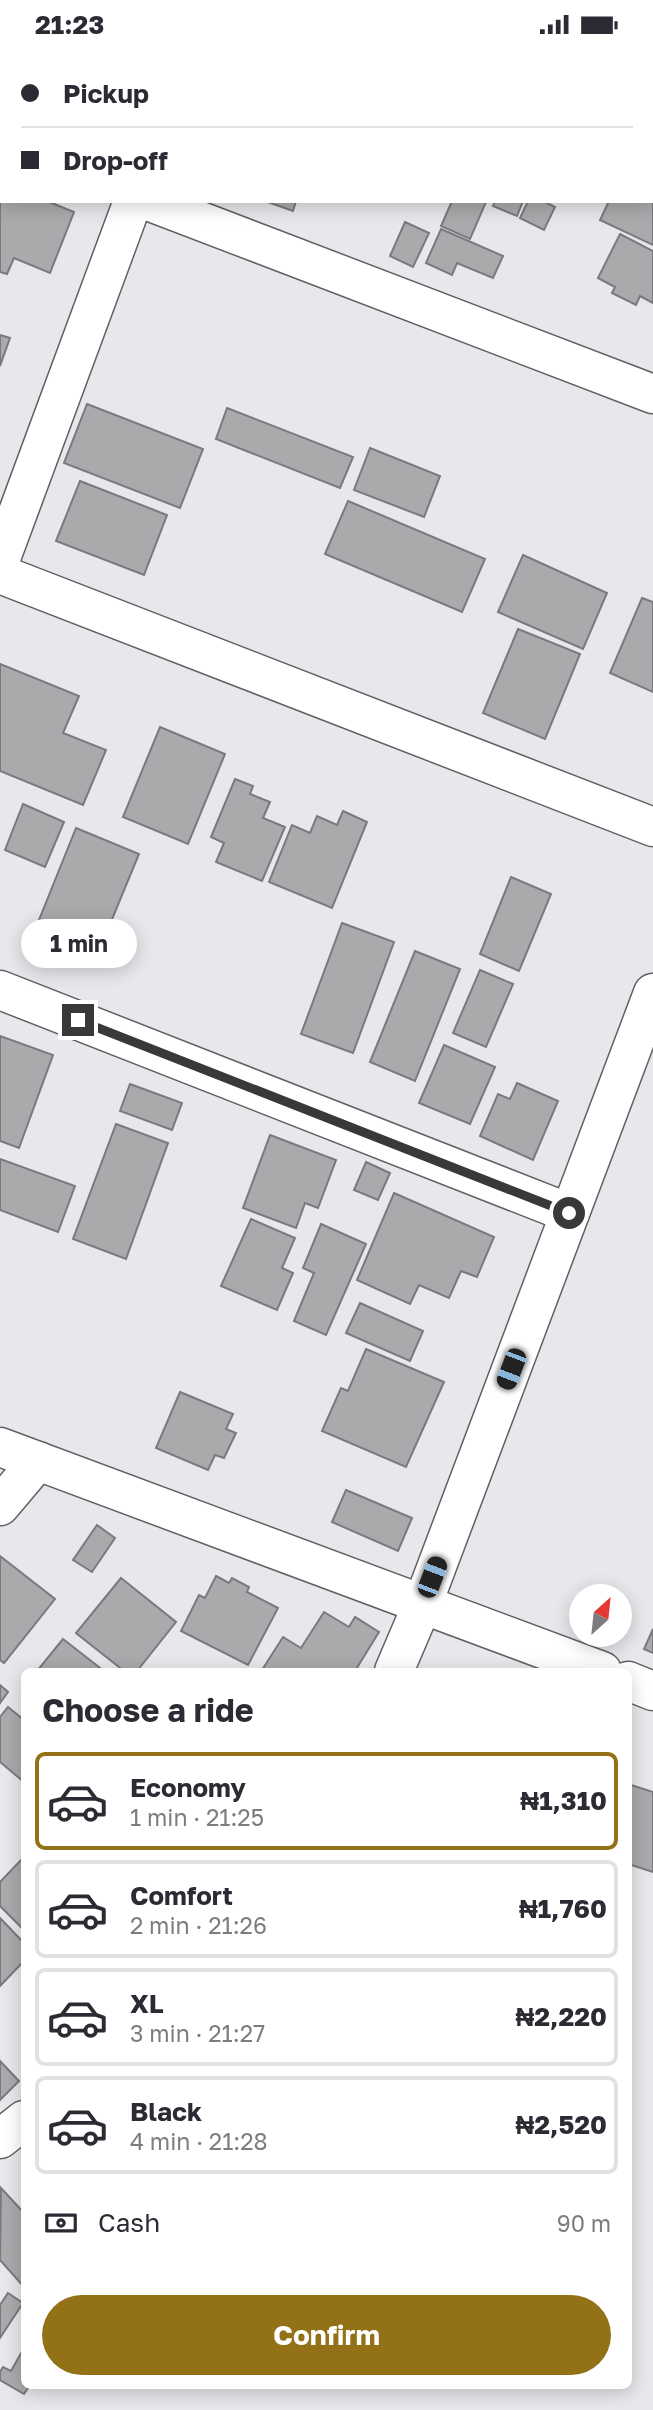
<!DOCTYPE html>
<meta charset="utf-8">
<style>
body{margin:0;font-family:"Golos Text",sans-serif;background:#f2f2f3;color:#2b2b33;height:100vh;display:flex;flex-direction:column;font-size:26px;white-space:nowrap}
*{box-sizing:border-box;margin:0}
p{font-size:23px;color:#7c7c81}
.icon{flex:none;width:38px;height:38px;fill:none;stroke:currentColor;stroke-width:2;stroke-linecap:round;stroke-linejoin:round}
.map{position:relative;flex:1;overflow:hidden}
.drawer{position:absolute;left:21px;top:1619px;width:611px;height:721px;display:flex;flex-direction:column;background:#fff;border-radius:10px;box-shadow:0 4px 18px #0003}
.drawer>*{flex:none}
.hud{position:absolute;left:0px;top:0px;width:654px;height:154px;box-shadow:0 4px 18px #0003;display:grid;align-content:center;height:154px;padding:0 21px;background:#fff}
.needle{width:46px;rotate:27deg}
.controls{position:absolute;left:569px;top:1535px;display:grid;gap:14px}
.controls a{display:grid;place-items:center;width:63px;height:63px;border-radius:50%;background:#fff;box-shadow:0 4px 18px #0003;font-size:35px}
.end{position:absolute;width:32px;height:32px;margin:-16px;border:9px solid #38393a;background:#fff;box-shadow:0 0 0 4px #fff}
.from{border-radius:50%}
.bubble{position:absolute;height:49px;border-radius:24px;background:#fff;box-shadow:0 4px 18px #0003;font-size:23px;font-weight:700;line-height:49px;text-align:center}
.car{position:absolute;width:21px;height:42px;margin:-21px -10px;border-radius:9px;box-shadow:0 0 5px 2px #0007;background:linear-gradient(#222 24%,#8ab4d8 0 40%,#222 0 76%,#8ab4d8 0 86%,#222 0)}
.hud b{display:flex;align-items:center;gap:24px;height:66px;font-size:26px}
.hud b+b{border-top:2px solid #e1e1e2}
.hud i{width:18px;height:18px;background:#2b2b33}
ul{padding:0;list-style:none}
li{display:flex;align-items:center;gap:21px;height:98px;margin:0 14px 10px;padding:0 7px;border:4px solid #e1e1e2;border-radius:10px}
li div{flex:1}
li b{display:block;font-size:26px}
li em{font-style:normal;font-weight:700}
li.current{border-color:#927117}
li>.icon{width:63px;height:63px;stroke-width:1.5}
h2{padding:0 21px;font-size:32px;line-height:84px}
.pay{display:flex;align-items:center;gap:18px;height:77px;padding:0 21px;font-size:26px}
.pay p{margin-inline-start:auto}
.cta{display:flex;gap:14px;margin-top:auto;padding:14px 21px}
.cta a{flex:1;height:80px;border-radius:42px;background:#927117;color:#fff;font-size:28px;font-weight:700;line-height:80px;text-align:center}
.status{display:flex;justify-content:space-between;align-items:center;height:49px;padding:0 35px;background:#fff;direction:ltr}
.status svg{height:19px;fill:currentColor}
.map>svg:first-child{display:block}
</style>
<div class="status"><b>21:23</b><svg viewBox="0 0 49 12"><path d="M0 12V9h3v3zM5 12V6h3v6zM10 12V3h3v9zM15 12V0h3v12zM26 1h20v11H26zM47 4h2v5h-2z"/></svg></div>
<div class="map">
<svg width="653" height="2361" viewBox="0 0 653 2361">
<rect width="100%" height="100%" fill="#e6e8eb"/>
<!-- building -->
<g fill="#a8aaac" stroke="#797a7d" stroke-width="2">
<path d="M 405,0 L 499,0 L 404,2 Z"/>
<path d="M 653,106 L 653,196 L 600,171 L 609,152 L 653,152 Z"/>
<path d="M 0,134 L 2,152 L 47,152 L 74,163 L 50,224 L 14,209 L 7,225 L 0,223 Z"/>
<path d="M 265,152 L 296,152 L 293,162 Z"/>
<path d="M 452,152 L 486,153 L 470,190 L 441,177 Z"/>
<path d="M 495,152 L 523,152 L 517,167 L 493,157 Z"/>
<path d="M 528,152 L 543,152 L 555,158 L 544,181 L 520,169 Z"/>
<path d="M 405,173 L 429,184 L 413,218 L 390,207 Z"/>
<path d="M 441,180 L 503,207 L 493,229 L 457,214 L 452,226 L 426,214 Z"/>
<path d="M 620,185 L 653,202 L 653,254 L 640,247 L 636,256 L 612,244 L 615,238 L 598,229 Z"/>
<path d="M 0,286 L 10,289 L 0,317 Z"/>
<path d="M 87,355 L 203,400 L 180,459 L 64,414 Z"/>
<path d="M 227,359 L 353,408 L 340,439 L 216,390 Z"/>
<path d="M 370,399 L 440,427 L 424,468 L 354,441 Z"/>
<path d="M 80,432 L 167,466 L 144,526 L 56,492 Z"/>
<path d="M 348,452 L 485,510 L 462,563 L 325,505 Z"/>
<path d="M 523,506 L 607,544 L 583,600 L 498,563 Z"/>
<path d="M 642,549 L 653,553 L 653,643 L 610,624 Z"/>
<path d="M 518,580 L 580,605 L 545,690 L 483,664 Z"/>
<path d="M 0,615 L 79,647 L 63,684 L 106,701 L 83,756 L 0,722 Z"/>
<path d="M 160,678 L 225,705 L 188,795 L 123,768 Z"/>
<path d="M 235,730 L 253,737 L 250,745 L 270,753 L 263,769 L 285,778 L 262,832 L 216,813 L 224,794 L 211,788 Z"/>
<path d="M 23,755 L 64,773 L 45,818 L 5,801 Z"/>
<path d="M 343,762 L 367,773 L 332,859 L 269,833 L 292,776 L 310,784 L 317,767 L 337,776 Z"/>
<path d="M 76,779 L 139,805 L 101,897 L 84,889 L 78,905 L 49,893 L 55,878 L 39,871 Z"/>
<path d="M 511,828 L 551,845 L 519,922 L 480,905 Z"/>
<path d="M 342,874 L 394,893 L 353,1004 L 301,985 Z"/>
<path d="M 415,902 L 460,920 L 415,1032 L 370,1013 Z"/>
<path d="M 480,921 L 513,935 L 486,998 L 453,984 Z"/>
<path d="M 0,987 L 53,1006 L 19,1099 L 0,1092 Z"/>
<path d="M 444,996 L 495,1018 L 470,1075 L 419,1054 Z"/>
<path d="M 517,1034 L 558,1052 L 533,1111 L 480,1087 L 498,1045 L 510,1050 Z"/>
<path d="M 130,1035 L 182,1054 L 172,1081 L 120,1062 Z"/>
<path d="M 116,1075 L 168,1094 L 126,1210 L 73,1190 Z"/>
<path d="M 270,1086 L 336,1111 L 318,1159 L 305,1154 L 296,1179 L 243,1159 Z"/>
<path d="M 0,1110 L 75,1137 L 58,1183 L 0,1161 Z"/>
<path d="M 366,1113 L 390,1124 L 378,1151 L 354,1141 Z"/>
<path d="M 394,1144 L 494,1188 L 477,1228 L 461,1222 L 449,1249 L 419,1236 L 410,1255 L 357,1231 Z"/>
<path d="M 251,1170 L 295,1189 L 282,1219 L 293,1224 L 277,1261 L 221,1237 Z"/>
<path d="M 321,1175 L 366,1195 L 326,1286 L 294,1272 L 314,1224 L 303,1219 Z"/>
<path d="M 360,1254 L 423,1282 L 410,1312 L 346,1284 Z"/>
<path d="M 366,1300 L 444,1333 L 406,1418 L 322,1382 L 341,1339 L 348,1342 Z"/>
<path d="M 180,1343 L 233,1365 L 226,1380 L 236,1384 L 224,1409 L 215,1406 L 208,1421 L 156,1399 Z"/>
<path d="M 346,1441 L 412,1469 L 398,1502 L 332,1473 Z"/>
<path d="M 97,1476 L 115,1489 L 92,1523 L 73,1511 Z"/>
<path d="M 0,1507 L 55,1550 L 4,1614 L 0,1611 Z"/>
<path d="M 216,1527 L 229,1534 L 232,1529 L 249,1538 L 247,1543 L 278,1559 L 248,1616 L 181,1582 L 199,1546 L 205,1549 Z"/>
<path d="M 121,1529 L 176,1573 L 137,1622 L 124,1622 L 76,1584 Z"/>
<path d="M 324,1563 L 349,1578 L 355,1568 L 379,1583 L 355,1622 L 262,1621 L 283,1588 L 301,1599 Z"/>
<path d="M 653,1580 L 653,1604 L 644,1600 Z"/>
<path d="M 63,1590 L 104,1622 L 37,1622 Z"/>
<path d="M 0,1636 L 8,1643 L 0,1654 Z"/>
<path d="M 8,1658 L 24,1671 L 24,1733 L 0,1713 L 0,1668 Z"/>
<path d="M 628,1735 L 653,1743 L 653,1823 L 628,1815 Z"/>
<path d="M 24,1808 L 24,1881 L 0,1857 L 0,1833 Z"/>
<path d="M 0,1869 L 24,1894 L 24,1912 L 0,1937 Z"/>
<path d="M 0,2012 L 19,2032 L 0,2051 Z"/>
<path d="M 1,2139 L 24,2164 L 24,2238 L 0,2211 Z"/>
<path d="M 8,2244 L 23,2254 L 0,2289 L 0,2256 Z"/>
<path d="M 24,2299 L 24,2336 L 30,2336 L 24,2345 L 0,2331 L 0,2323 L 3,2318 L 11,2322 Z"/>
</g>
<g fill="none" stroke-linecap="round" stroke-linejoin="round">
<defs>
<g id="minor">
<path d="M 193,2 L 193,0"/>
<path d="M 148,152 L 653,345"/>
<path d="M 0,512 L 133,152"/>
<path d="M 0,525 L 653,778"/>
<path d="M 0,941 L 569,1164"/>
<path d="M 0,1398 L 602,1622"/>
<path d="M 0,1457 L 38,1412"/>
<path d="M 394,1622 L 423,1554 L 653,944"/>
<path d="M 628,1632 L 653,1642"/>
<path d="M 0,2090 L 24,2071"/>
</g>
</defs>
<!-- minor casing -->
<use href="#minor" stroke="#5f6163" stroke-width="41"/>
<!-- minor -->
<use href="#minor" stroke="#fff" stroke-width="38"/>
</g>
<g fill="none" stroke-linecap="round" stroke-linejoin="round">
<!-- route -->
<path stroke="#38393a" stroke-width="9" d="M 78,971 L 569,1164"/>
</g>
</svg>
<div class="controls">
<a><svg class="needle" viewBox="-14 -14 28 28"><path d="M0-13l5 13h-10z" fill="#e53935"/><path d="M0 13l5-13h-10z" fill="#7c7c81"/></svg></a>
</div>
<i class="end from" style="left:569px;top:1164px"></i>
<i class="end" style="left:78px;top:971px"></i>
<div class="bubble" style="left:21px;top:870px;width:116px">1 min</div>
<i class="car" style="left:511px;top:1320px;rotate:201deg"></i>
<i class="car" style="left:432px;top:1528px;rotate:21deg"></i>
<div class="hud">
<b><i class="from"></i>Pickup</b>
<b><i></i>Drop-off</b>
</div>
<section class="drawer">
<h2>Choose a ride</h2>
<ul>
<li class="current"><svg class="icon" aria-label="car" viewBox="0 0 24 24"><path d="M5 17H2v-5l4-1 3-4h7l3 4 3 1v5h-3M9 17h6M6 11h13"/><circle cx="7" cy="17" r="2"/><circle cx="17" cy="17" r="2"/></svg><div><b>Economy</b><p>1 min · 21:25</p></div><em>₦1,310</em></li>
<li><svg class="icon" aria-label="car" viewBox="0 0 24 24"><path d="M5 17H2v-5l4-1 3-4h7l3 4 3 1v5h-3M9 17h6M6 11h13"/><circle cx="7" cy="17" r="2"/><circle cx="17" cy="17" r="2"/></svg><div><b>Comfort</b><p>2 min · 21:26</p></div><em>₦1,760</em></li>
<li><svg class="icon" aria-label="car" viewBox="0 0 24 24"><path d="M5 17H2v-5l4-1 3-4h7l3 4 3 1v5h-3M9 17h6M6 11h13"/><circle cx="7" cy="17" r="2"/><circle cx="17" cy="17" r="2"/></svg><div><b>XL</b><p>3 min · 21:27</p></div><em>₦2,220</em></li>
<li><svg class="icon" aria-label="car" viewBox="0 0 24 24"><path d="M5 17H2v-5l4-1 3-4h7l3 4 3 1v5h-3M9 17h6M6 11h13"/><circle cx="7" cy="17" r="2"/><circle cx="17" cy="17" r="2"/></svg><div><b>Black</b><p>4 min · 21:28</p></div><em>₦2,520</em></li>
</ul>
<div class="pay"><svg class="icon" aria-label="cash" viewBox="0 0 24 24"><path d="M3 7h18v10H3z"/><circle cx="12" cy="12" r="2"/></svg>Cash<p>90 m</p></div>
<div class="cta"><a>Confirm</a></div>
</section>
</div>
